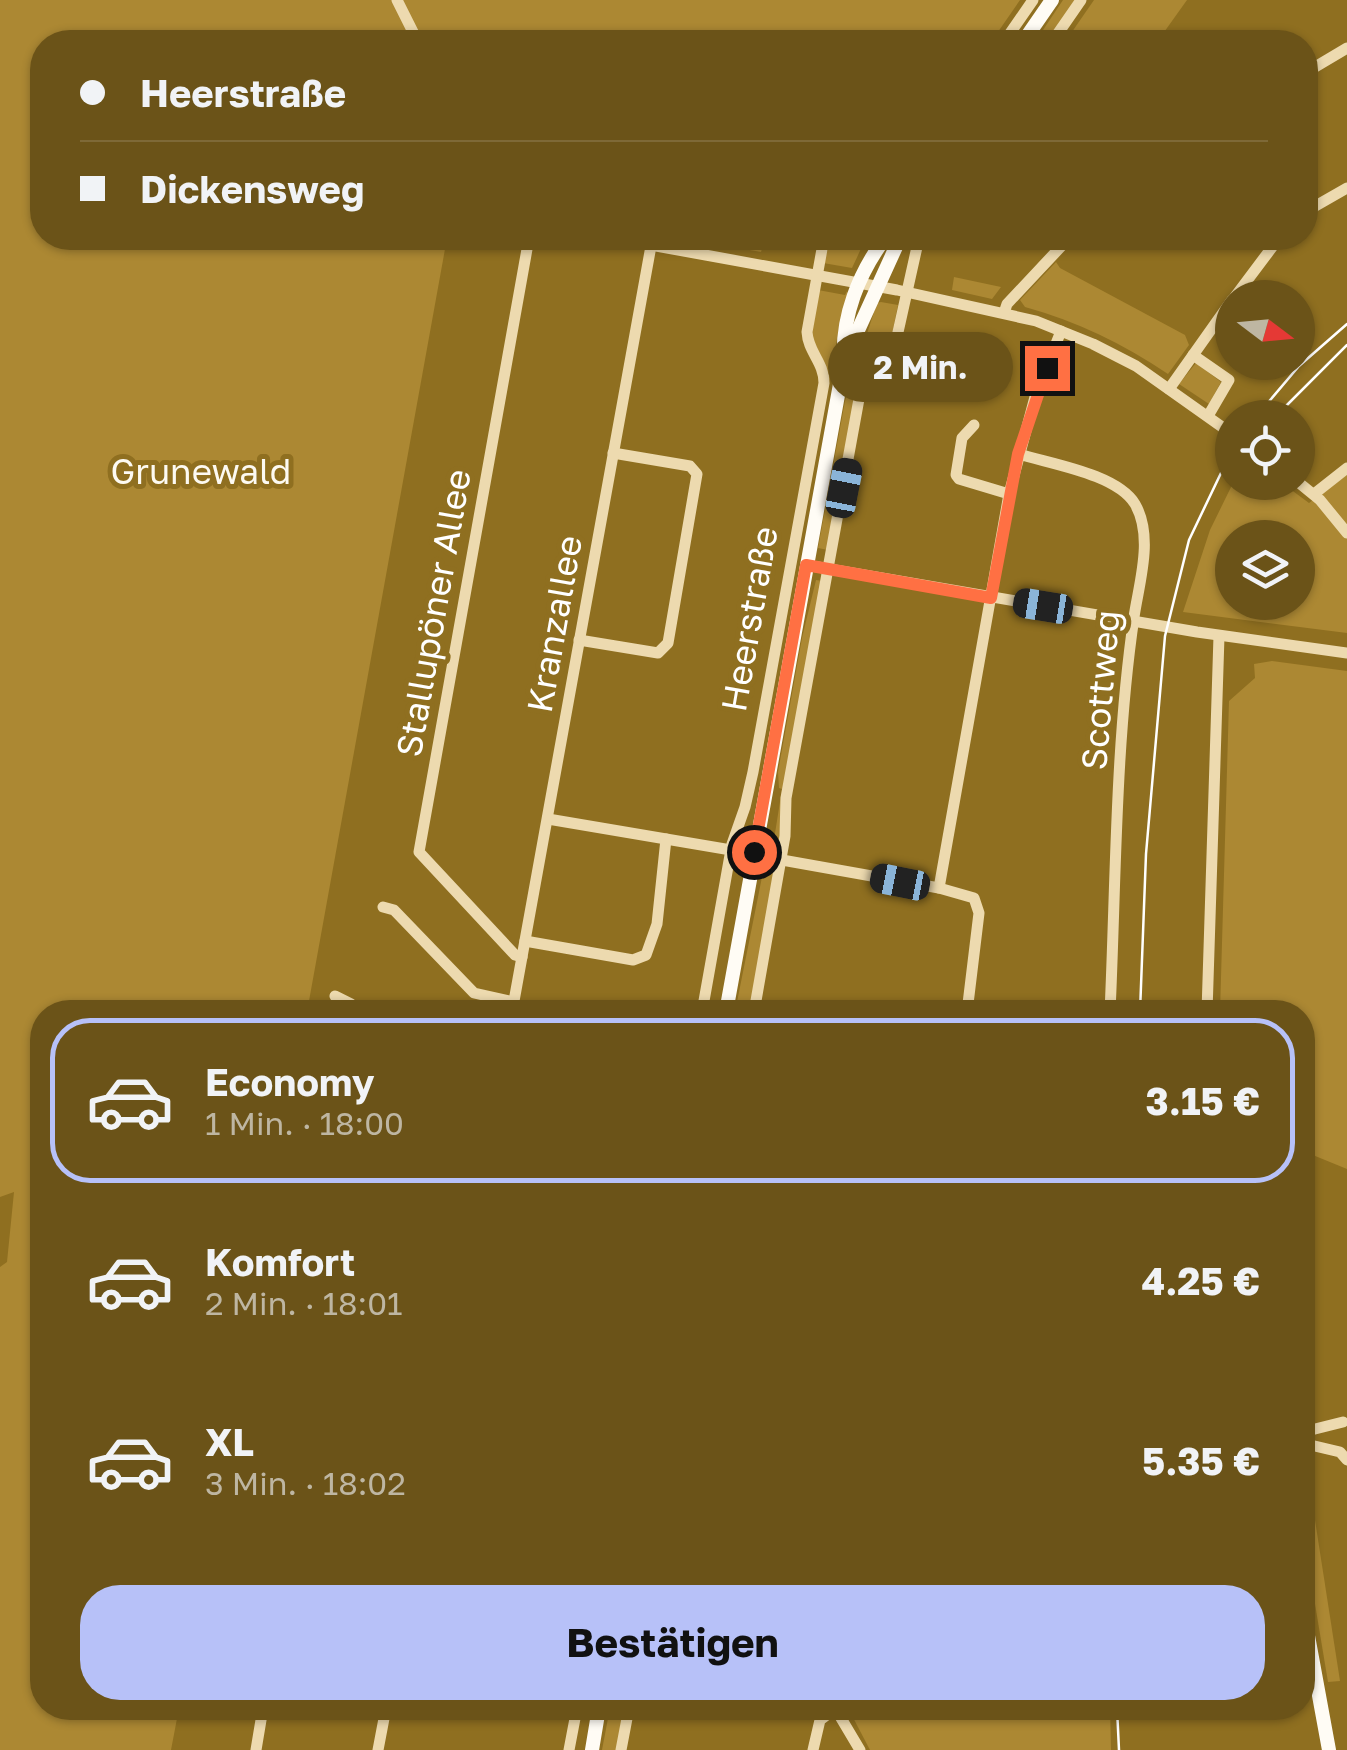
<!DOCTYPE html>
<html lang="de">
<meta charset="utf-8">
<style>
body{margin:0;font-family:"Golos Text",sans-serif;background:#705921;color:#f1f3f6;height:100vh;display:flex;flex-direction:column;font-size:38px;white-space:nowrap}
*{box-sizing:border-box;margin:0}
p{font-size:32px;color:#beb6a2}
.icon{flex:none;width:55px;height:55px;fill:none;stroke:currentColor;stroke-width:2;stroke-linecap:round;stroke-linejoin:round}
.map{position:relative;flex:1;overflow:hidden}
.sheet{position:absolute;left:30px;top:1000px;width:1285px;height:720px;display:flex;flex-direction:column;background:#6b5318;border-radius:40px;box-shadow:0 2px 8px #0004}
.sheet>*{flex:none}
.banner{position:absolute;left:30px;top:30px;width:1288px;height:220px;border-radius:40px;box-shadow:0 2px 8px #0004;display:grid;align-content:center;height:220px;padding:0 50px;background:#6b5318}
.needle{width:65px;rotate:106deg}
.fabs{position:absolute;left:1215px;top:280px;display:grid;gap:20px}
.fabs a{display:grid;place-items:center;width:100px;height:100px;border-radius:50%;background:#6b5318;box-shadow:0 2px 8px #0004;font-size:50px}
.end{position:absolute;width:45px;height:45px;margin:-22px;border:12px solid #ff7043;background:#111;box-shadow:0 0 0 5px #111}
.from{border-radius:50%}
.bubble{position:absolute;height:70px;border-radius:35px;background:#6b5318;box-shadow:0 2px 8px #0004;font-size:32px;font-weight:700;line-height:70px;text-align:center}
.car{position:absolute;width:30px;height:60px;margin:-30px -15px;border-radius:12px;box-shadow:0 0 8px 2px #0007;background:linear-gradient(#222 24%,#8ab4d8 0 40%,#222 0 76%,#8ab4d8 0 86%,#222 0)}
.banner b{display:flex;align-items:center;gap:35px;height:95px;font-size:38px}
.banner b+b{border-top:2px solid #7e6937}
.banner i{width:25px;height:25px;background:#f1f3f6}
ul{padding:18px 0 0;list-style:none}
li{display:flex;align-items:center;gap:30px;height:165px;margin:0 20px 15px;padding:0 30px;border:5px solid transparent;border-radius:40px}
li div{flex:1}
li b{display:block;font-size:38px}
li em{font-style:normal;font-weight:700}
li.active{border-color:#b7c1f8}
li>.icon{width:90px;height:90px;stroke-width:1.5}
.primary-button{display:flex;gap:20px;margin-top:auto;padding:20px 50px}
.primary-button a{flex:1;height:115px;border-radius:40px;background:#b7c1f8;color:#111;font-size:40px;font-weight:700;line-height:115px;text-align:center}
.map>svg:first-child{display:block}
</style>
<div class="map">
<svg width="1347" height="1750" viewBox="0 0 1347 1750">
<rect width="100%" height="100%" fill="#8f6f20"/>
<!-- green -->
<g fill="#ac8833" fill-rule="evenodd">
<path d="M 0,0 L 1020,0 L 991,42 L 42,42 L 42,238 L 447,238 L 307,1012 L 42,1012 L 42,1708 L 179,1708 L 171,1750 L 0,1750 L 0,1267 L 7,1262 L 14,1192 L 0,1197 Z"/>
<path d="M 1063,0 L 1076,0 L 1047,42 L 1035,42 Z"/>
<path d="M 1094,0 L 1187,0 L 1157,42 L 1065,42 Z"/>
<path d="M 682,238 L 765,238 L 761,252 Z"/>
<path d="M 832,238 L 866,238 L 852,268 L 823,263 Z"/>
<path d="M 1056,262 L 1060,268 L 1185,335 L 1189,345 L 1168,374 C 1123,344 1077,321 1025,307 L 1020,300 Z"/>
<path d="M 954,277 L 1001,287 L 992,299 L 952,290 Z"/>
<path d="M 818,290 L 845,295 L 847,291 L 848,294 L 839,328 L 784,632 L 827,378 L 811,342 Z"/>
<path d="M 881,302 L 898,305 L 888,354 L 867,371 L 828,550 L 818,548 L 845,401 L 877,303 Z"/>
<path d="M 1196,363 L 1221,382 L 1209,404 L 1179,384 Z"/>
<path d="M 1347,475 L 1347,633 L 1183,612 L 1210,530 L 1233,483 L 1282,483 L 1309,503 ZM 1232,538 L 1298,538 L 1298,602 L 1232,602 Z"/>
<path d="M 816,580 L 823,581 L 751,1012 L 735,1012 L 773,822 L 768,846 L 773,846 L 782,789 L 779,788 L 778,772 L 802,638 Z"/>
<path d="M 1272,661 L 1347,671 L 1347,1169 L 1303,1151 L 1302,1012 L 1220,1012 L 1229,701 L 1255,678 L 1254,664 Z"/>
<path d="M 1302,1498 L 1312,1501 L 1340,1681 L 1328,1682 L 1303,1532 Z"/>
<path d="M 610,1708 L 626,1708 L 618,1750 L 602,1750 Z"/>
<path d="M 848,1708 L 1110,1708 L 1111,1750 L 870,1750 Z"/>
</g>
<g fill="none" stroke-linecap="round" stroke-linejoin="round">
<!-- minor -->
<g stroke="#eddaaf" stroke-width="11">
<path d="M 397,0 L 418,42"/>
<path d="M 1004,42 L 1033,0"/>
<path d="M 1052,42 L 1081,0"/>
<path d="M 1305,73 L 1347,48"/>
<path d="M 1305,212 L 1347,188"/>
<path d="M 612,238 L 897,290 L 1036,321 L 1093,344 L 1136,366 L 1232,434"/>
<path d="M 1234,298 L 1279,238"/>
<path d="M 1004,313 L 1007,304 L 1069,238"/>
<path d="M 1193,355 L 1229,380 L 1208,416"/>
<path d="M 1169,389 L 1232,300"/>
<path d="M 974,425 L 962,438 L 956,475 L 959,479 L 1009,494"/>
<path d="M 1019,454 C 1051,464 1117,474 1135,504 C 1154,537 1139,583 1134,617 C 1115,747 1116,881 1110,1012"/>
<path d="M 1298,482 L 1320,500 L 1347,533"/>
<path d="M 1314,494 L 1347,468"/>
<path d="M 806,565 L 1197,632 L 1347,653"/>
<path d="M 579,640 L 658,653 L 668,643 L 697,474 L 690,466 L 613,453"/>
<path d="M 548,819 L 731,850"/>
<path d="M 782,860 L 939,888 L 974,898 L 979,913 L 967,1012"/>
<path d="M 939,888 L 1009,494 L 1035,397 L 1061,331"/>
<path d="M 383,907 L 394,910 L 474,993 L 514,1002"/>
<path d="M 525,941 L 633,960 L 646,955 L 657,924 L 666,839"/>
<path d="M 522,957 L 515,955 L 419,852 L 529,238"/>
<path d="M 335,996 L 351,1004 L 357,1012"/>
<path d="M 512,1012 L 651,246"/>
<path d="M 702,1012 L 732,844 L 745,807 L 753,772 L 824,383 C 824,362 808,352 807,332 L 824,238"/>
<path d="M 754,1012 L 785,836 L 786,798 L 861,388 C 869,371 886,366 894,350 L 919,238"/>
<path d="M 1207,1012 L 1219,636"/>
<path d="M 1302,1428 L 1315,1429 L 1343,1422"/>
<path d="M 1302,1443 L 1340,1452 L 1347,1460"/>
<path d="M 835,1708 L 860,1750"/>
<path d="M 256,1750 L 263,1708"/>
<path d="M 378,1750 L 386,1708"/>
<path d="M 569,1750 L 577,1708"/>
<path d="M 621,1750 L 629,1708"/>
<path d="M 813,1750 L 820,1720 L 836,1708"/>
</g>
<!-- major -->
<g stroke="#fffcf5" stroke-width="14">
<path d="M 1023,42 L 1052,0"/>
<path d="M 844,361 L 900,238"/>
<path d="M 726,1012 L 844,362 C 841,317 859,273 885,238"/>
<path d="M 1302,1603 L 1329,1750"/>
<path d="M 592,1750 L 599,1708"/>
</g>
<!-- tram -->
<g stroke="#fff" stroke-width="2.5">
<path d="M 1255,418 L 1299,366 L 1347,324"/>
<path d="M 1274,418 L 1347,345"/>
<path d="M 1140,1012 L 1146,854 L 1165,636 L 1189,540 L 1232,450"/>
<path d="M 1117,1708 L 1119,1750"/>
</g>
</g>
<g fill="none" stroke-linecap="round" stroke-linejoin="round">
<!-- route -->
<path stroke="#ff7043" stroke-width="12" d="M 754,852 L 806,565 L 991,598 L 1018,454 L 1047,368"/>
</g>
<g text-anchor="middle" stroke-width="10" stroke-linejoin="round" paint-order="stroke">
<!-- park labels -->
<g font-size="35" fill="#fdfaf2" stroke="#8f6f20">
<text x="201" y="484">Grunewald</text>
</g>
<!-- street labels -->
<g font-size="35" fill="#fff" stroke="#8f6f20">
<text transform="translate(434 613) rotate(-80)" y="12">Stallupöner Allee</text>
<text transform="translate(750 619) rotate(-80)" y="12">Heerstraße</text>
<text transform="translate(555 624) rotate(-80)" y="12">Kranzallee</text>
<text transform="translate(1101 690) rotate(-85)" y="12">Scottweg</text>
</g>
</g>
</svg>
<div class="fabs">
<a><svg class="needle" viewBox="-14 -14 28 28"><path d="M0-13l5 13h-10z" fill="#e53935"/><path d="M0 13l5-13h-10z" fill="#beb6a2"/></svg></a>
<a><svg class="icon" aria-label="locate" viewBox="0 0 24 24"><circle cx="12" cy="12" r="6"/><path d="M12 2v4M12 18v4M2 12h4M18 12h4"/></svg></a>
<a><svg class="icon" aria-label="layers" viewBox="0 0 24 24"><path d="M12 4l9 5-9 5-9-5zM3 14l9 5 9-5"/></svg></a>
</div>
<i class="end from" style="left:754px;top:852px"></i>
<i class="end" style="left:1047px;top:368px"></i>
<div class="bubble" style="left:828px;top:332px;width:185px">2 Min.</div>
<i class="car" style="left:844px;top:488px;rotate:11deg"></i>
<i class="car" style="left:1043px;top:606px;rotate:279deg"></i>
<i class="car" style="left:900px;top:882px;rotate:281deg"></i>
<div class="banner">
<b><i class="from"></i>Heerstraße</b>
<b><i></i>Dickensweg</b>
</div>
<section class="sheet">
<ul>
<li class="active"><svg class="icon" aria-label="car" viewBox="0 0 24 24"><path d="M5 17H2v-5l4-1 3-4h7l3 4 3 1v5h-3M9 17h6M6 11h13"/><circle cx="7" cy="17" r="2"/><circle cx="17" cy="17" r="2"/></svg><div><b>Economy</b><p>1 Min. · 18:00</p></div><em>3.15 €</em></li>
<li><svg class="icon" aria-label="car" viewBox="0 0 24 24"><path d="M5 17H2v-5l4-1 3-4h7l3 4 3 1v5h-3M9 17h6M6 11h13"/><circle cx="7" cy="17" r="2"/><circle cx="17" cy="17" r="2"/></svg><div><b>Komfort</b><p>2 Min. · 18:01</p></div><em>4.25 €</em></li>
<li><svg class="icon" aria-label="car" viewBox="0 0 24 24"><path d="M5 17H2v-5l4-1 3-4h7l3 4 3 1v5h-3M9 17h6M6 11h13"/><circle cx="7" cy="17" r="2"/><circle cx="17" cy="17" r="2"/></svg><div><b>XL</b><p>3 Min. · 18:02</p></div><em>5.35 €</em></li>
</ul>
<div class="primary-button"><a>Bestätigen</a></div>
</section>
</div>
